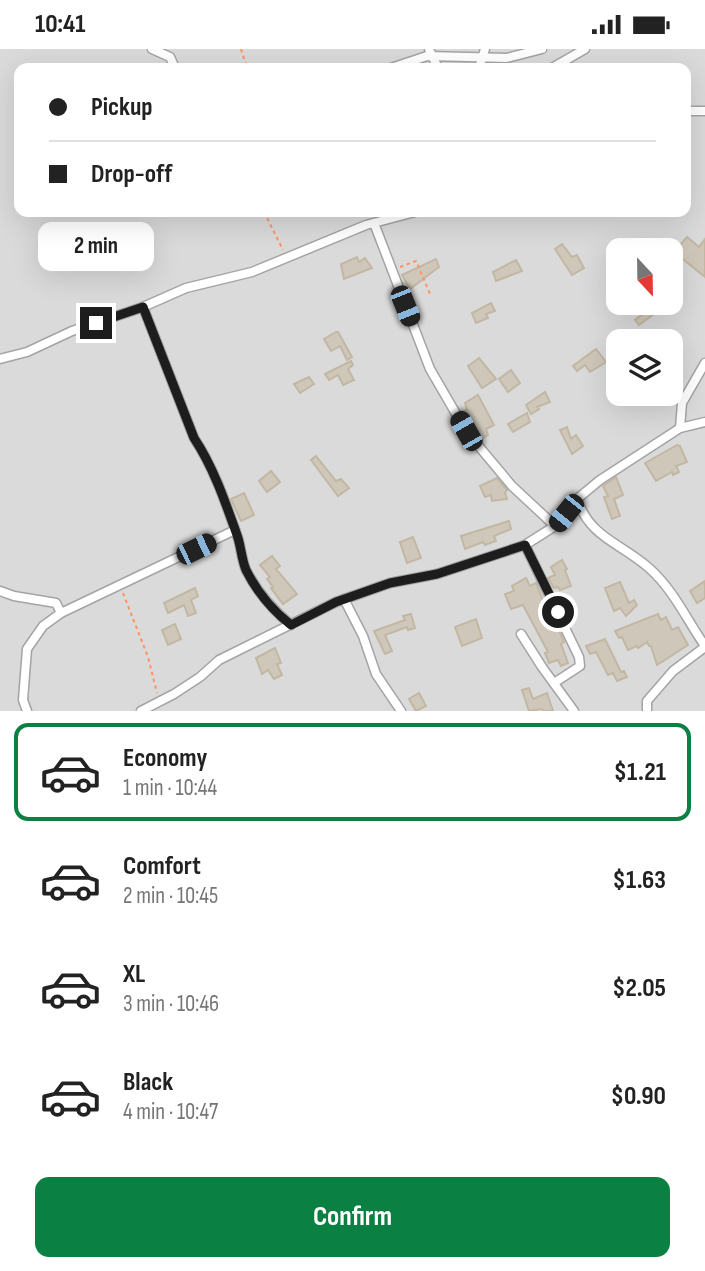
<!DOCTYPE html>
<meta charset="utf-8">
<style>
body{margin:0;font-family:"Sofia Sans Condensed",sans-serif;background:#f2f2f2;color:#222;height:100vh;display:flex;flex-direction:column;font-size:26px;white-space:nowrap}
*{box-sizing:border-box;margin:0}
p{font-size:23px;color:#767676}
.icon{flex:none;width:38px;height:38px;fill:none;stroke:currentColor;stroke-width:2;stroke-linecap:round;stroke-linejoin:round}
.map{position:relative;height:662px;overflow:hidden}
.panel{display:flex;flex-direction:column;background:#fff;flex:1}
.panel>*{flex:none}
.banner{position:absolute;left:14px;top:14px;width:677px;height:154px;border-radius:14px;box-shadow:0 7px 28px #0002;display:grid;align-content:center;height:154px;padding:0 35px;background:#fff}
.needle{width:46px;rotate:158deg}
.buttons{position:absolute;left:606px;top:189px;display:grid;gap:14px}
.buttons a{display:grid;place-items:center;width:77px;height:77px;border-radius:14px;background:#fff;box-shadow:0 7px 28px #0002;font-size:35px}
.end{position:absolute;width:32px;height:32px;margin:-16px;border:9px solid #1d1d1d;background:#fff;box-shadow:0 0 0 4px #fff}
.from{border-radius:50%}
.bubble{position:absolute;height:49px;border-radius:14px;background:#fff;box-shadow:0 7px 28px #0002;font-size:23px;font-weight:700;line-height:49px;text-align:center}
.car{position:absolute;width:21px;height:42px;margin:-21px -10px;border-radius:9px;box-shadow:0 0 5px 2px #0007;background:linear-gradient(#222 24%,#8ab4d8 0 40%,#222 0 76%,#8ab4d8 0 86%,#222 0)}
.banner b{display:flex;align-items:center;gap:24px;height:66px;font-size:26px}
.banner b+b{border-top:2px solid #e0e0e0}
.banner i{width:18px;height:18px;background:#222}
ul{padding:12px 0 0;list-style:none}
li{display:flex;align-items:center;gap:21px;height:98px;margin:0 14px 10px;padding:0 21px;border:4px solid transparent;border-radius:14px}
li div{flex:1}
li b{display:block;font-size:26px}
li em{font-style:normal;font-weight:700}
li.current{border-color:#0b8043}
li>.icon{width:63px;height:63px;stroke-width:1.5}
.action{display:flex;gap:14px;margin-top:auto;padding:14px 35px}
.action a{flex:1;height:80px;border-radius:14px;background:#0b8043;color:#fff;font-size:28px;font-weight:700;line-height:80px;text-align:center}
.status{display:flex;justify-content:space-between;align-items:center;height:49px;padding:0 35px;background:#fff;direction:ltr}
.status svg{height:19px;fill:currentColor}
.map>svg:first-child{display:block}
</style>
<div class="status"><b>10:41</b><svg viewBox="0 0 49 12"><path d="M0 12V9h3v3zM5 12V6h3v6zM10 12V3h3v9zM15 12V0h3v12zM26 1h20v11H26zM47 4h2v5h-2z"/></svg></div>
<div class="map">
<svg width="705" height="662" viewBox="0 0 705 662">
<rect width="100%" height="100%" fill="#efede1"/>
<!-- residential -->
<path fill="#dbdada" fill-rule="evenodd" d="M 0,0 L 705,0 L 705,662 L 0,662 ZM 19,19 L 686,19 L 686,163 L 19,163 ZM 618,201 L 670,201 L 670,254 L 618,254 ZM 618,292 L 670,292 L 670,345 L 618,345 Z"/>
<!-- building -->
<g fill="#cfc8ba" stroke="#c2b7a2" stroke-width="2">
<path d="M 687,188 L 699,198 L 705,190 L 705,228 L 674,203 Z"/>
<path d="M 562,195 L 572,208 L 577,206 L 584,219 L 572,226 L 555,200 Z"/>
<path d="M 357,208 L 359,213 L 365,209 L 372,219 L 344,230 L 341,215 Z"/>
<path d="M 436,210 L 439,218 L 410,240 L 402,226 Z"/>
<path d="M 516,211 L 522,222 L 496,232 L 493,223 Z"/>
<path d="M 491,254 L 495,262 L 486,265 L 488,269 L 476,274 L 472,264 Z"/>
<path d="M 653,254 L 663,254 L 655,261 L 657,263 L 639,276 L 635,271 L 648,261 Z"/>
<path d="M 336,283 L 338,283 L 352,308 L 347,311 L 340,297 L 331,302 L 324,290 Z"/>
<path d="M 596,300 L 606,313 L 590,323 L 585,316 L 577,322 L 573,317 Z"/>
<path d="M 479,309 L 496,330 L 482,339 L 468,317 Z"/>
<path d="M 351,312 L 353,316 L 348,320 L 354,331 L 343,336 L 338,326 L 329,331 L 325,325 Z"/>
<path d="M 511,321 L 520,334 L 508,343 L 499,330 Z"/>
<path d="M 309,328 L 314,335 L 300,344 L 294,335 Z"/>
<path d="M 545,343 L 550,353 L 537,358 L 539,360 L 531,365 L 526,356 Z"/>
<path d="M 478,346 L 494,376 L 486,380 L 488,386 L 481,390 L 462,363 L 467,361 L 465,354 Z"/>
<path d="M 527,364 L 530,373 L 513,383 L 508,375 Z"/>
<path d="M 567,378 L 571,390 L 576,386 L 583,397 L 572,405 L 560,381 Z"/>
<path d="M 677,396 L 680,397 L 687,413 L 676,417 L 679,423 L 673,426 L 672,423 L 656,432 L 645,414 Z"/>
<path d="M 316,407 L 336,432 L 341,430 L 349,439 L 338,447 L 311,411 Z"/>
<path d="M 271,422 L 280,433 L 267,443 L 259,432 Z"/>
<path d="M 616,428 L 623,446 L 614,450 L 620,467 L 612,470 L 604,448 L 608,447 L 603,437 Z"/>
<path d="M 497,429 L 507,441 L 505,444 L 507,450 L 492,452 L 491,446 L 485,448 L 480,437 Z"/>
<path d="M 244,444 L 254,466 L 241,472 L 231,450 Z"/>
<path d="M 509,472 L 511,480 L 494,487 L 496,492 L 485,496 L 483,493 L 465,500 L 461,487 Z"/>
<path d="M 413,488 L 421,509 L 407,514 L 400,493 Z"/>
<path d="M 272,507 L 280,517 L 276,520 L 297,545 L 283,555 L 271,539 L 273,538 L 267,530 L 270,528 L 260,516 Z"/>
<path d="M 562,511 L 567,520 L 565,521 L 571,537 L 560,541 L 558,538 L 554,539 L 548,529 L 555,526 L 551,518 Z"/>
<path d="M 526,529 L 530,537 L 536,534 L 547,562 L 543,564 L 551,580 L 557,577 L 564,593 L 561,595 L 568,614 L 561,617 L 558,611 L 549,614 L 545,604 L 548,603 L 523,556 L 511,560 L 505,545 L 514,542 L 512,537 Z"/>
<path d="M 705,532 L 705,549 L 697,554 L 690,542 Z"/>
<path d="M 620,533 L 629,554 L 634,551 L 637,556 L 626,567 L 620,559 L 614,562 L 605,539 Z"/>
<path d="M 195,539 L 198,547 L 191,551 L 196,564 L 188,567 L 184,556 L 168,564 L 164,554 Z"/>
<path d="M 411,565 L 415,579 L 408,581 L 407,578 L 385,586 L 392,602 L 385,605 L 374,582 L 405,571 L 403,567 Z"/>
<path d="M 658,565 L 661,571 L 666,568 L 672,581 L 678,578 L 688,596 L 657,616 L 651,597 L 649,597 L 647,593 L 638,599 L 637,597 L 628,601 L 622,588 L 619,589 L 615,582 Z"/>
<path d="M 476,570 L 482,589 L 462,597 L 455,578 Z"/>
<path d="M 175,575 L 181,590 L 168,596 L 162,581 Z"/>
<path d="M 605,590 L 621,623 L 624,622 L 627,628 L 617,632 L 613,624 L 608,626 L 596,603 L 590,605 L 586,597 Z"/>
<path d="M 275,599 L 281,614 L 277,615 L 282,626 L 274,630 L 268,621 L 262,625 L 256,609 Z"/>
<path d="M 529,639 L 533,650 L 547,644 L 553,662 L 543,662 L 542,660 L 529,662 L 522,641 Z"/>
<path d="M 419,644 L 426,657 L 416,662 L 409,650 Z"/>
</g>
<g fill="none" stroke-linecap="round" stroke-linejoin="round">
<defs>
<g id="minor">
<path d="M 152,0 L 170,8 L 175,19"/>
<path d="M 429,0 L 438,19"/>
<path d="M 391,19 L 427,7 L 507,9 L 542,0"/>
<path d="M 479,19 L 485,0"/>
<path d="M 552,19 L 585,0"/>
<path d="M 686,62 L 705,62"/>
<path d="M 374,174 L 430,320 L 466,382 L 512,437 L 555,477"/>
<path d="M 143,258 L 194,389 C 214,419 226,455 238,489 C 241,499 242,512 246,521 C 257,543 273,561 291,576"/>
<path d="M 0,310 L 27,303 L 72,282 L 143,258 L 186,239 L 252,223 L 366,176 L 415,163"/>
<path d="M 680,379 L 682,354 L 705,314"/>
<path d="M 577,450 C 590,489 621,494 649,519 C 673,540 687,571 705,597"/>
<path d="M 525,496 L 579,608 L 580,617 L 554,634"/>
<path d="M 0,542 L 14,547 L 56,554 L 61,564"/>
<path d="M 344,550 L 363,587 L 376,625 L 401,662"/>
<path d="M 521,585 L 542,618 L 574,662"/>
<path d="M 27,662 L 23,651 L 27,600 L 43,577 L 61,564 L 235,481"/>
<path d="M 141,662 L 174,645 L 200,628 L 219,611 L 336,553 L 390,534 L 437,525 L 525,496 L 555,477 L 577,450 L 600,431 L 680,379 L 705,373"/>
<path d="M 647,662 L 647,652 L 673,622 L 705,598"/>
</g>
</defs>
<!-- minor casing -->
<use href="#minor" stroke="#a4a4a4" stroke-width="11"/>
<!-- path -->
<g stroke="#ff9262" stroke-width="2" stroke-dasharray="3.5 3.5" stroke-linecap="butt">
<path d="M 241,0 L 247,19"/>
<path d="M 264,163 L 283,201"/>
<path d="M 400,218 L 416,212 L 430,245"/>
<path d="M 123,544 L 148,608 L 157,644"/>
</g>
<!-- minor -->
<use href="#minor" stroke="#fff" stroke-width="8"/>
</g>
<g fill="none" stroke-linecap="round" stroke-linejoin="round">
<!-- route -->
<path stroke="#1d1d1d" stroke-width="9" d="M 96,274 L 143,258 L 194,389 C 214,419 226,455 238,489 C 241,499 242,512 246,521 C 257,543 272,561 291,576 L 336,553 L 390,534 L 437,525 L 525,496 L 558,563"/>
</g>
</svg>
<div class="buttons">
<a><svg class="needle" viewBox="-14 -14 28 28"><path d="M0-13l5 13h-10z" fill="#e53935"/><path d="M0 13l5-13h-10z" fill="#767676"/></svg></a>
<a><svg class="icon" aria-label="layers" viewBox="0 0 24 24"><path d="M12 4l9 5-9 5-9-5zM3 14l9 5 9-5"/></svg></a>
</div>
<i class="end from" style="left:558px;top:563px"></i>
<i class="end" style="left:96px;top:274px"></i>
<div class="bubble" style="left:38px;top:173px;width:116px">2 min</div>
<i class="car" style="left:405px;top:257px;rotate:158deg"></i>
<i class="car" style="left:466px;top:382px;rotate:330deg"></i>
<i class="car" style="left:566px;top:464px;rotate:219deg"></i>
<i class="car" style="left:196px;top:500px;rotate:64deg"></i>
<div class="banner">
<b><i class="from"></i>Pickup</b>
<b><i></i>Drop-off</b>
</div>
</div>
<section class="panel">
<ul>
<li class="current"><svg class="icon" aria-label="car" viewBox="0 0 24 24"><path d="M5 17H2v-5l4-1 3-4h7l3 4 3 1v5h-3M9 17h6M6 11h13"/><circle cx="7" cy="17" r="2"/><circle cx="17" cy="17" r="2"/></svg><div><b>Economy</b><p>1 min · 10:44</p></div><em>$1.21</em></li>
<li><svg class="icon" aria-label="car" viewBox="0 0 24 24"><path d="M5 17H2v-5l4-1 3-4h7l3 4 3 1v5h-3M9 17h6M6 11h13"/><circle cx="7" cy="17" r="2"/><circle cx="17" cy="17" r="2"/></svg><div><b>Comfort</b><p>2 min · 10:45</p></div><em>$1.63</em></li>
<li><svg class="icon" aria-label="car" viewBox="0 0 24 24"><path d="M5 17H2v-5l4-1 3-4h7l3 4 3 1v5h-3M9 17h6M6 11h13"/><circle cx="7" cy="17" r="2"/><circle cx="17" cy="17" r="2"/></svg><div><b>XL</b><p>3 min · 10:46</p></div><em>$2.05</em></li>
<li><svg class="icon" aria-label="car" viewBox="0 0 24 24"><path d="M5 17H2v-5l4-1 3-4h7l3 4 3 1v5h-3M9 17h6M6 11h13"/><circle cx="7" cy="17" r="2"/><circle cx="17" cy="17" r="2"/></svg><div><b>Black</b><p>4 min · 10:47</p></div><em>$0.90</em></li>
</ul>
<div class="action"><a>Confirm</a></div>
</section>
